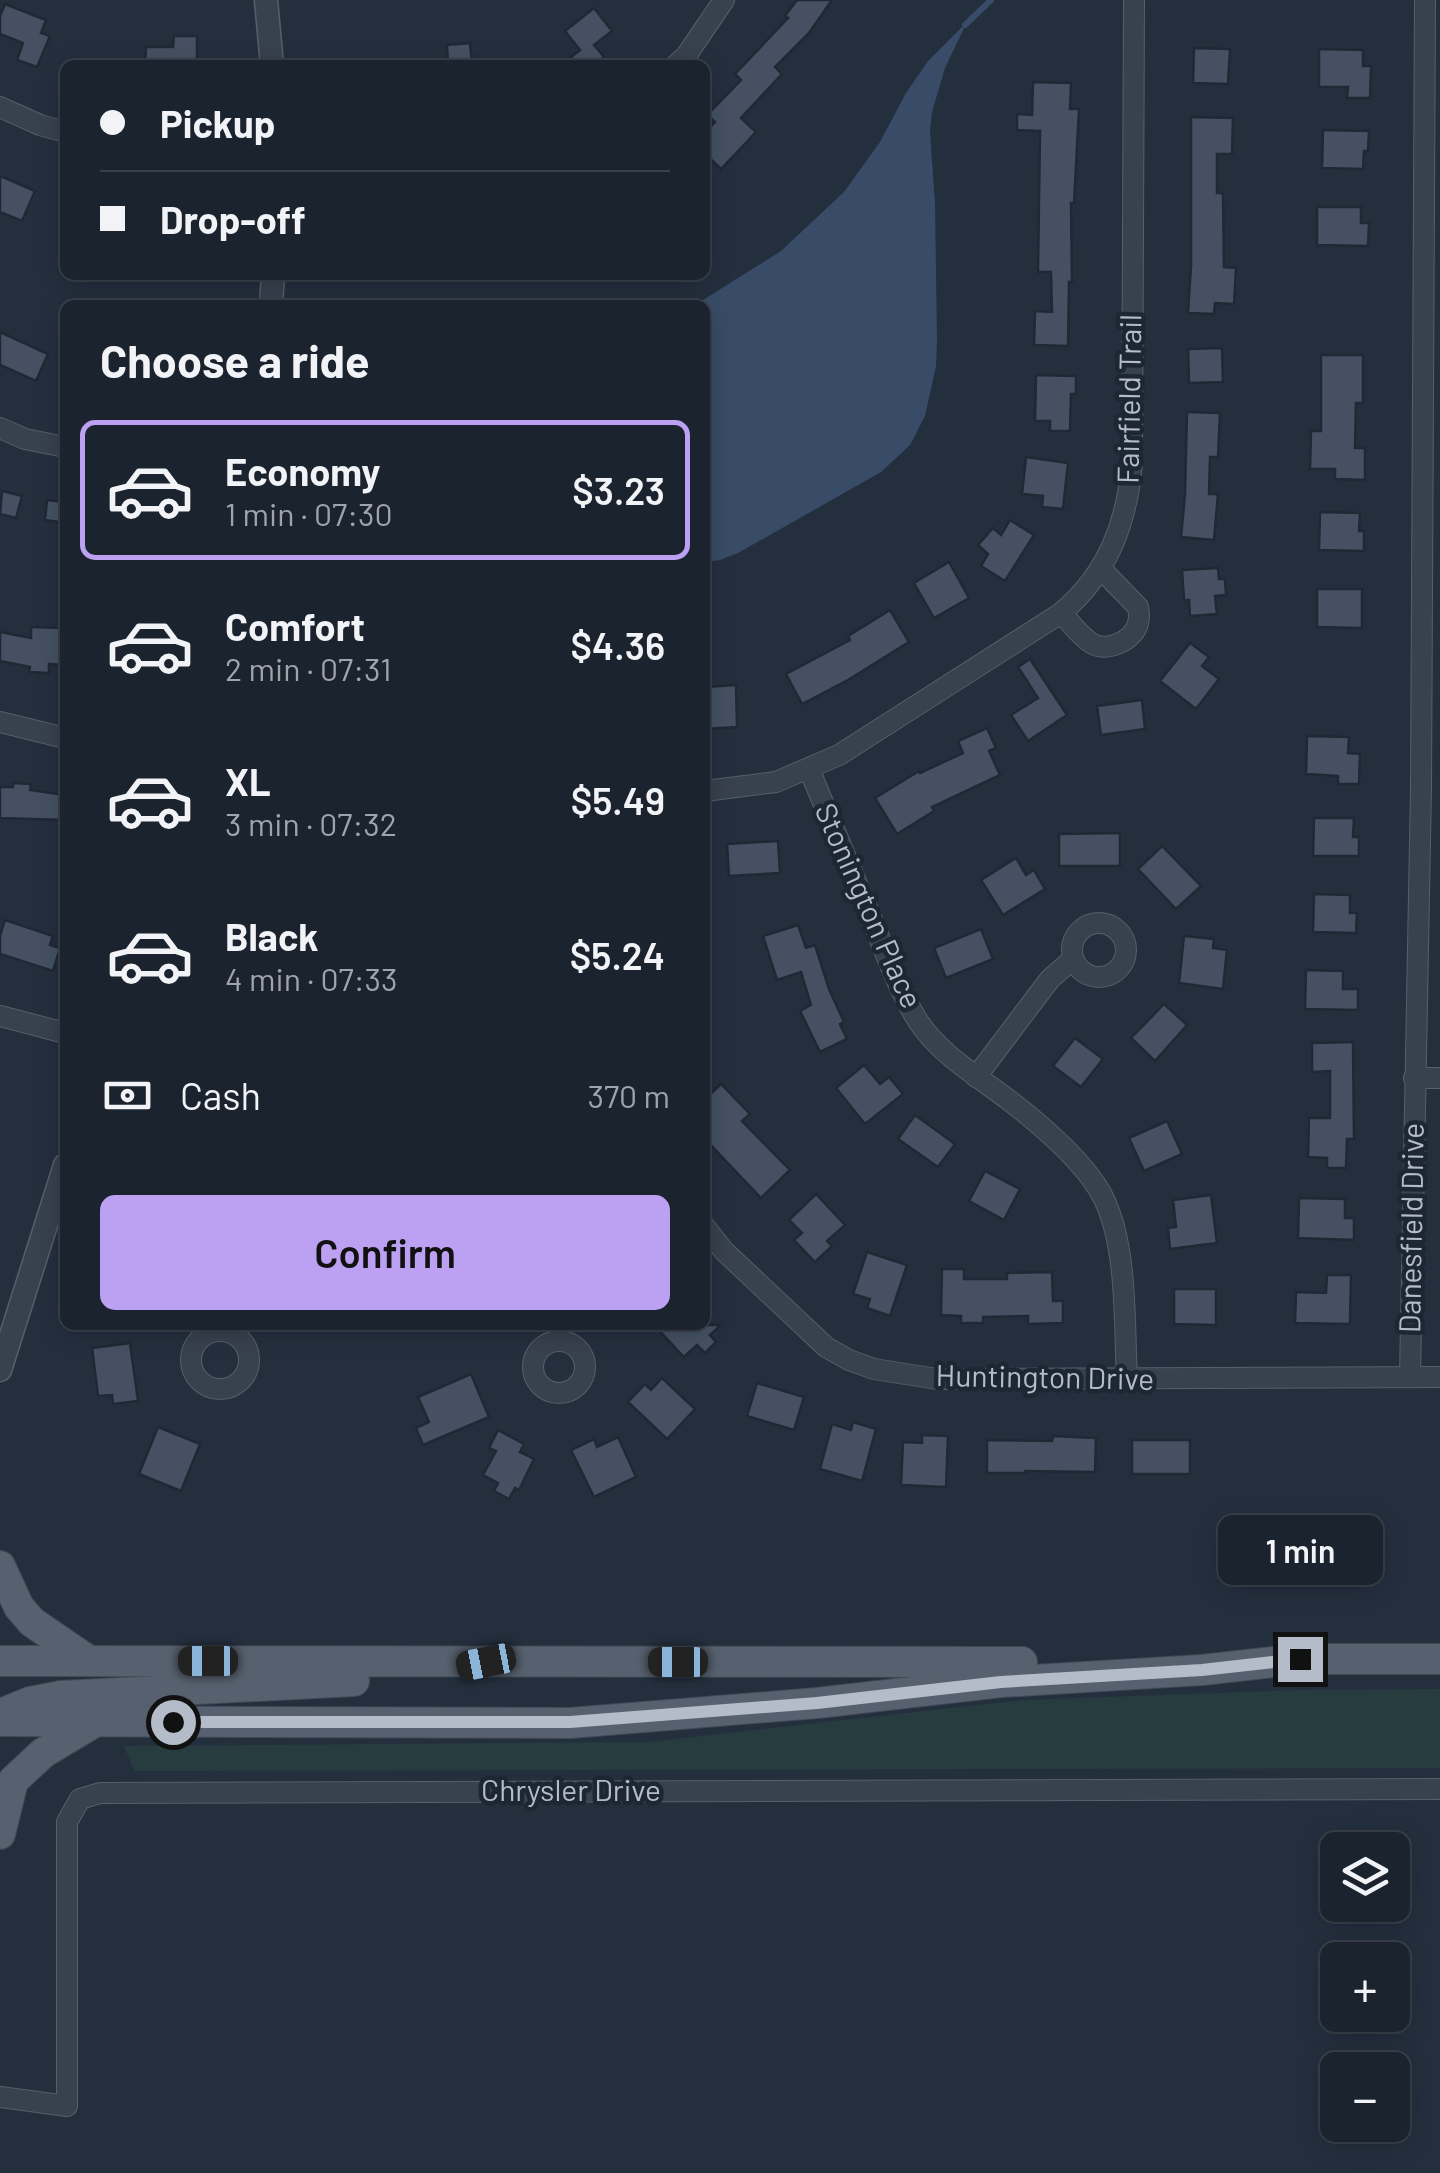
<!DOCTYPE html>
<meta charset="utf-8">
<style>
body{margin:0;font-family:Barlow,sans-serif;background:#282f3a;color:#f1f3f6;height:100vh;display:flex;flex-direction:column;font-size:38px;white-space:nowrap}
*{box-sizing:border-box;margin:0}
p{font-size:32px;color:#a0a4aa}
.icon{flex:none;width:55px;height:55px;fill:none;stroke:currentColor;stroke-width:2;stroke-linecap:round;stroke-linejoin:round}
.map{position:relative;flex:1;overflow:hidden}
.sheet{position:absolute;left:60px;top:300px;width:650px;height:1030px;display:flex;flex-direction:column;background:#1b232e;border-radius:15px;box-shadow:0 5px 25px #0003,0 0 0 2px #39404a}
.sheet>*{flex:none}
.hud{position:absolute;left:60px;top:60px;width:650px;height:220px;border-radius:15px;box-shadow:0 5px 25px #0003,0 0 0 2px #39404a;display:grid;align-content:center;height:220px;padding:0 40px;background:#1b232e}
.buttons{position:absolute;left:1320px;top:1832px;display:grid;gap:20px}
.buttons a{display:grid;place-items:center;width:90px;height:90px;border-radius:15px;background:#1b232e;box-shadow:0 5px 25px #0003,0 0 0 2px #39404a;font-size:50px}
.end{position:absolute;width:45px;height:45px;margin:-22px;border:12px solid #b4bcc9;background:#111;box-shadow:0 0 0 5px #111}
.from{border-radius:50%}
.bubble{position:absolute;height:70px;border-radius:15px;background:#1b232e;box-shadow:0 5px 25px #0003,0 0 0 2px #39404a;font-size:32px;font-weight:600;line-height:70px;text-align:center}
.car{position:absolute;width:30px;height:60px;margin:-30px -15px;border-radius:12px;box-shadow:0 0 8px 2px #0007;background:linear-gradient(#222 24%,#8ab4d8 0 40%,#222 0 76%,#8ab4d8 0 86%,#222 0)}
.hud b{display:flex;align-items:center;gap:35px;height:95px;font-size:38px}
.hud b+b{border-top:2px solid #39404a}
.hud i{width:25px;height:25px;background:#f1f3f6}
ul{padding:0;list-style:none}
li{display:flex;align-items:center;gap:30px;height:140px;margin:0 20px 15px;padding:0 20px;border:5px solid transparent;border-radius:15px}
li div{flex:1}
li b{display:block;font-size:38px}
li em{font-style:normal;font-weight:600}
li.active{border-color:#bca0f2}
li>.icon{width:90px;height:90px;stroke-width:1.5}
h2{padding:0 40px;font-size:45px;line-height:120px}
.pay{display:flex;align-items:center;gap:25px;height:110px;padding:0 40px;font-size:38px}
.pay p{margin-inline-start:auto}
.button{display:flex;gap:20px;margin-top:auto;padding:20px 40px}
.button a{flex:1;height:115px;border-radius:15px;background:#bca0f2;color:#111;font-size:40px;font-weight:600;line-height:115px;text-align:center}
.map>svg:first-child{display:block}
</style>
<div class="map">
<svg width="1440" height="2173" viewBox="0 0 1440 2173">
<rect width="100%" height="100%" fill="#242f3e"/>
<!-- green -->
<path fill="#263c3f" d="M 1440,1689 L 1440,1768 L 134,1771 L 124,1746 L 649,1742 L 1022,1700 L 1298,1690 Z"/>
<!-- water -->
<path fill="#394c67" d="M 967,22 L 945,68 L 932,112 L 930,132 L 935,204 L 937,340 L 936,366 L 925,416 L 910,445 L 881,472 L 738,553 L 720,560 L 705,562 L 705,305 L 695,305 L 781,251 L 844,192 L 880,142 L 906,93 L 928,61 Z"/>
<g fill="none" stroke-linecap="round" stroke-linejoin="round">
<!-- stream -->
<path stroke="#394c67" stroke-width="6" d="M 965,25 L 991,0"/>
</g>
<!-- building -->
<g fill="#455162" stroke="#1f2835" stroke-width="2.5">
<path d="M 797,0 L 832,0 L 809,33 L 775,67 L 782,74 L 741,118 L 756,132 L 721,169 L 705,154 L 705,132 L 715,122 L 707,115 L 741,80 L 735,74 L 788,18 L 785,16 Z"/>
<path d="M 5,4 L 46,20 L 41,33 L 50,36 L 37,67 L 17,60 L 23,43 L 0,34 L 0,16 Z"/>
<path d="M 594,8 L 612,31 L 594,45 L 604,57 L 594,65 L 561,65 L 580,50 L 565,31 Z"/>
<path d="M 174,36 L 197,36 L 197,65 L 145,65 L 146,47 L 173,47 Z"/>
<path d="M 470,43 L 472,65 L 448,65 L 447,45 Z"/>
<path d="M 1194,48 L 1230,49 L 1228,84 L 1193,83 Z"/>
<path d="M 1319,49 L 1363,50 L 1363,66 L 1371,66 L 1370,98 L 1347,98 L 1348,87 L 1319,87 Z"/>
<path d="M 1033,82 L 1071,83 L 1070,109 L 1079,109 L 1074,203 L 1071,203 L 1072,282 L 1069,282 L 1068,346 L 1034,345 L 1035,311 L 1052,312 L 1051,272 L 1038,272 L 1040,131 L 1017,130 L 1017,114 L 1032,115 Z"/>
<path d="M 1191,117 L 1233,118 L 1232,154 L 1217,154 L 1217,193 L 1223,193 L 1224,267 L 1236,268 L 1234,304 L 1215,303 L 1214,314 L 1188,313 L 1191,266 Z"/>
<path d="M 1323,130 L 1369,131 L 1368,151 L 1364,151 L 1363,169 L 1322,168 Z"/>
<path d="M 0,176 L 35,191 L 22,221 L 0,212 Z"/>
<path d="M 1317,207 L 1361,207 L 1361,223 L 1369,223 L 1368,246 L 1317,245 Z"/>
<path d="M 0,332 L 48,354 L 36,381 L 0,365 Z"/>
<path d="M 1222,348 L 1223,382 L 1189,383 L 1188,349 Z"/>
<path d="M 1321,355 L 1363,355 L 1363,403 L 1356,403 L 1355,448 L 1365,448 L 1365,480 L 1335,479 L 1335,469 L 1310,469 L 1311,431 L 1321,431 Z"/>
<path d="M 1036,375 L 1076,376 L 1076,394 L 1071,394 L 1070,431 L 1050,431 L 1050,421 L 1035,421 Z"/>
<path d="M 1187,412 L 1220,413 L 1218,457 L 1210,457 L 1209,494 L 1218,494 L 1214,540 L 1181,537 L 1185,494 Z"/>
<path d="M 1026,457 L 1068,463 L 1063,509 L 1042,507 L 1043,496 L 1022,494 Z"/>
<path d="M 2,491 L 22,496 L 16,518 L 0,514 Z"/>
<path d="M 47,500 L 65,502 L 65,523 L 45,520 Z"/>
<path d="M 1320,512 L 1360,513 L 1359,531 L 1364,531 L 1364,551 L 1319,550 Z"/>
<path d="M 1010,520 L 1034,535 L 1005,581 L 981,566 L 988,554 L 978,545 L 993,528 L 1001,535 Z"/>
<path d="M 949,562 L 969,598 L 934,618 L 914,583 Z"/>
<path d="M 1218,568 L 1219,579 L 1225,579 L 1226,595 L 1215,596 L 1217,614 L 1190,616 L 1189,600 L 1184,600 L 1182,570 Z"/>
<path d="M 1317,589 L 1362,589 L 1362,628 L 1317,627 Z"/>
<path d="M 890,610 L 909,642 L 848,680 L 802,704 L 786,674 L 850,640 L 848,636 Z"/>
<path d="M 31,627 L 65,628 L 65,665 L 49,664 L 49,673 L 29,672 L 30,667 L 0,661 L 0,632 L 31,638 Z"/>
<path d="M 1190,643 L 1209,657 L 1202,666 L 1219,679 L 1196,709 L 1160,681 Z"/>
<path d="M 1030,659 L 1067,715 L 1028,741 L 1011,715 L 1038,698 L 1018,667 Z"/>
<path d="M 736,685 L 737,727 L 705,729 L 705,687 Z"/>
<path d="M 1142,700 L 1145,729 L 1101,735 L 1097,706 Z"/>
<path d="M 987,728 L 996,748 L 989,751 L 1000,775 L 932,807 L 934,811 L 897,834 L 875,798 L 919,771 L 920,773 L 963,753 L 958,741 Z"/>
<path d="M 1307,736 L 1349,737 L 1348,753 L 1360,754 L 1359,784 L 1338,784 L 1338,776 L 1306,774 Z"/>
<path d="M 13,783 L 31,784 L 30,790 L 65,795 L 65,820 L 0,818 L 0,787 L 13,787 Z"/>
<path d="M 1314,818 L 1354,818 L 1353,837 L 1359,837 L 1359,856 L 1313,856 Z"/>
<path d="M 1120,833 L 1120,866 L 1059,866 L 1059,834 Z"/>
<path d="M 778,841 L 780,873 L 729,876 L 727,844 Z"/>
<path d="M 1162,846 L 1201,886 L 1176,909 L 1138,869 Z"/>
<path d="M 1016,858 L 1026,875 L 1034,870 L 1045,889 L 1003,915 L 981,880 Z"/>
<path d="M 1314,894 L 1350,895 L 1350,913 L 1357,913 L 1356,933 L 1313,932 Z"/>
<path d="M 5,920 L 53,936 L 50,945 L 60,948 L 53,971 L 0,954 L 0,936 Z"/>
<path d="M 798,925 L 806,948 L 815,945 L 829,989 L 844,1022 L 840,1024 L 847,1039 L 820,1052 L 800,1011 L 811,1005 L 801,972 L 777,980 L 763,936 Z"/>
<path d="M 981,929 L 993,959 L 946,978 L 934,948 Z"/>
<path d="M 1184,936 L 1214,939 L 1213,948 L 1227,950 L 1223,989 L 1179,983 Z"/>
<path d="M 1306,970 L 1343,971 L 1343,989 L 1358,989 L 1358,1010 L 1305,1009 Z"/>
<path d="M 1164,1004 L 1187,1025 L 1155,1061 L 1131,1038 Z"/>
<path d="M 1075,1038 L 1103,1059 L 1081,1087 L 1053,1066 Z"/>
<path d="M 1353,1042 L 1354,1139 L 1347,1139 L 1346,1168 L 1327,1168 L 1327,1158 L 1308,1157 L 1309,1118 L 1330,1118 L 1330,1071 L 1312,1072 L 1312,1043 Z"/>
<path d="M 864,1065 L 880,1084 L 889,1077 L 903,1094 L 865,1124 L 836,1088 Z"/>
<path d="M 721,1084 L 750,1114 L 742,1121 L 790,1170 L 761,1198 L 705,1139 L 705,1099 Z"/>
<path d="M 915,1115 L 955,1144 L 938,1167 L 898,1139 Z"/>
<path d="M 1167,1121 L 1182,1154 L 1144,1171 L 1129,1138 Z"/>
<path d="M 985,1171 L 1020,1189 L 1004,1220 L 969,1201 Z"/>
<path d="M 816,1194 L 845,1225 L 827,1241 L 832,1246 L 815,1262 L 794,1240 L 802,1233 L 789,1220 Z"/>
<path d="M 1211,1195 L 1217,1243 L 1170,1249 L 1168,1228 L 1176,1227 L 1173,1200 Z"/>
<path d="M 1299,1198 L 1345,1199 L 1345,1218 L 1354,1218 L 1354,1240 L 1298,1238 Z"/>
<path d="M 867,1252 L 907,1265 L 890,1316 L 867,1308 L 870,1299 L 853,1294 Z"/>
<path d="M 942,1269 L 964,1269 L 964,1279 L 1007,1279 L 1007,1273 L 1052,1272 L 1053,1301 L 1063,1301 L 1063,1323 L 1028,1324 L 1028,1316 L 983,1317 L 983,1323 L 961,1323 L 961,1316 L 941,1315 Z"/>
<path d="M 1327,1275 L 1351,1275 L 1350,1324 L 1295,1323 L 1296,1292 L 1326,1293 Z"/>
<path d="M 1174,1289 L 1216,1289 L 1216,1325 L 1174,1324 Z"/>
<path d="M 654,1325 L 721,1325 L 710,1335 L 716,1342 L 705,1353 L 697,1345 L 684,1357 Z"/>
<path d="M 130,1343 L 138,1401 L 113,1404 L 112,1395 L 98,1396 L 92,1348 Z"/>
<path d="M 471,1374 L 489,1417 L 423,1445 L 416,1428 L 429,1422 L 418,1397 Z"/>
<path d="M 662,1378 L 695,1409 L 667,1439 L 628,1402 L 645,1384 L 651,1390 Z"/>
<path d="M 757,1383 L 804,1397 L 794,1430 L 747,1416 Z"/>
<path d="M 853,1422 L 876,1429 L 862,1481 L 820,1469 L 832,1424 L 851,1430 Z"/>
<path d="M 158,1427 L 200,1444 L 181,1491 L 139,1474 Z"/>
<path d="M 498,1430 L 524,1444 L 520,1452 L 534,1459 L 519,1490 L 515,1488 L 509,1499 L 494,1491 L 498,1483 L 483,1475 L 496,1451 L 489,1448 Z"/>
<path d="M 922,1435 L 948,1436 L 946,1487 L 901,1485 L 903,1442 L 922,1443 Z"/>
<path d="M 1053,1436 L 1096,1438 L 1095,1472 L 1025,1471 L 1025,1473 L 987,1473 L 987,1440 L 1052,1441 Z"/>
<path d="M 618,1437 L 636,1477 L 594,1497 L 571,1450 L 594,1439 L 597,1447 Z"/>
<rect x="1132" y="1440" width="58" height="34"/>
</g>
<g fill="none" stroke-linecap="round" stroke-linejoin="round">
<defs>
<g id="minor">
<path d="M 676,65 L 686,56 L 724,0"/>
<path d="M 0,107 L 40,125 L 65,132"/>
<path d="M 0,428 L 25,439 L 65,447"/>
<path d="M 1061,613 C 1070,622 1080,636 1091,643 C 1106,653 1134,641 1138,623 C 1140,617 1139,613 1138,607 L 1101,569"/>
<path d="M 0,722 L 65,738"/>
<path d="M 809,769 C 830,819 850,868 871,917 C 885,952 898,989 918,1021 C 940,1055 979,1077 1010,1101 C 1041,1125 1087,1164 1104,1199 C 1128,1249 1124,1325 1127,1380"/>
<path d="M 705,791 L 776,782 L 839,755 L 1061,613 C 1108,574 1127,522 1132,463 L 1134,0"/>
<circle cx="1099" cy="950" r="27"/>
<path d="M 0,1016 L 65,1033"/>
<path d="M 976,1077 L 1050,979 L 1073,959"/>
<path d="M 1414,1078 L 1440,1078"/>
<path d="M 705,1227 L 724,1251 L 826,1347 L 849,1360 L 874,1369 L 937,1379 L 1440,1377"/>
<circle cx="220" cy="1360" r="29"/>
<circle cx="559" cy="1367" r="26"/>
<path d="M 1410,1377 L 1421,788 L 1425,0"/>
<path d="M 0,2097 L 67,2106 L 67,1822 L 80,1799 L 100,1793 L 1440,1789"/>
</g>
<g id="tertiary">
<path d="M 266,0 L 272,65"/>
<path d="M 271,305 L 273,275"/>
<path d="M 0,1370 L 65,1165"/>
</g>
<g id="primary">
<path d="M 0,1566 L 19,1607 L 32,1622 L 89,1661"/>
<path d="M 0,1661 L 1022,1662"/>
<path d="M 3,1713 L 30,1702 L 61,1696 L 354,1681"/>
<path d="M 0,1721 L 570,1723 L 817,1703 L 1001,1682 L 1202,1670 L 1300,1659 L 1440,1659"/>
<path d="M 0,1834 L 13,1781 L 43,1753 L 93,1723"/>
</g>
</defs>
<!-- minor casing -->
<use href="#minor" stroke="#565f6c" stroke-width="22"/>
<!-- tertiary casing -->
<use href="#tertiary" stroke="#565f6c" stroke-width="25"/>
<!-- primary casing -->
<use href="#primary" stroke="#414a57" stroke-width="32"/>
<!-- minor -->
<use href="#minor" stroke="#38414e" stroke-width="20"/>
<!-- tertiary -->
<use href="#tertiary" stroke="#38414e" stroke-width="22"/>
<!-- primary -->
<use href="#primary" stroke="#56606e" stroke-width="30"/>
</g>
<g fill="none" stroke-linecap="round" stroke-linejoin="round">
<!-- route -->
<path stroke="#b4bcc9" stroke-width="12" d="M 173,1722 L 570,1722 L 817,1703 L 1001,1682 L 1202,1670 L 1300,1659"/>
</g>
<g text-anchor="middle" stroke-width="9" stroke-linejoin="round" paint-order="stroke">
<!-- street labels -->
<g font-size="30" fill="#b4bcc9" stroke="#1d2633">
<text transform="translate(1130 399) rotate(-89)" y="10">Fairfield Trail</text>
<text transform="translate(868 906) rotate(66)" y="10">Stonington Place</text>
<text transform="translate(1412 1228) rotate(-89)" y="10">Danesfield Drive</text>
<text transform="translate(1045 1378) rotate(1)" y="10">Huntington Drive</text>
<text x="571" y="1801">Chrysler Drive</text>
</g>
</g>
</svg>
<div class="buttons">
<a><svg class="icon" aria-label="layers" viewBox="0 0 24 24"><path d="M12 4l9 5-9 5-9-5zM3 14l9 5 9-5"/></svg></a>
<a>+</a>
<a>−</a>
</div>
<i class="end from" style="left:173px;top:1722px"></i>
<i class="end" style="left:1300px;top:1659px"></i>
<div class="bubble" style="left:1218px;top:1515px;width:165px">1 min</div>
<i class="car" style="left:208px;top:1661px;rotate:270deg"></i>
<i class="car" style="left:486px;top:1662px;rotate:259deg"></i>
<i class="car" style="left:678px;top:1662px;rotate:270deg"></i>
<div class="hud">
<b><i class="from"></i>Pickup</b>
<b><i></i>Drop-off</b>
</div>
<section class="sheet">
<h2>Choose a ride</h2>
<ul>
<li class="active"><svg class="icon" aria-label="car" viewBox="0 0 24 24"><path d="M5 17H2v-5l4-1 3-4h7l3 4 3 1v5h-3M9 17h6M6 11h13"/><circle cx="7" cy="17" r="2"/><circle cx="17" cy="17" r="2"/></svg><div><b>Economy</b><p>1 min · 07:30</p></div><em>$3.23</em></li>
<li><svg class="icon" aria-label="car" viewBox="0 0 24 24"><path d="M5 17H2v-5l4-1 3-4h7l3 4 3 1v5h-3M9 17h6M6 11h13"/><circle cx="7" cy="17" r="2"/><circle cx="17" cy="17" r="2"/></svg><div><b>Comfort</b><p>2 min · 07:31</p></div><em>$4.36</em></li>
<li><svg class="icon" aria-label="car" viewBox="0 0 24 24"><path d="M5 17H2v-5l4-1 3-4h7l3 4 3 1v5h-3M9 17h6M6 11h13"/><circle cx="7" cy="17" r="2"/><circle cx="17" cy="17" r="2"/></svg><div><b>XL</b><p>3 min · 07:32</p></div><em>$5.49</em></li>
<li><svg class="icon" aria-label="car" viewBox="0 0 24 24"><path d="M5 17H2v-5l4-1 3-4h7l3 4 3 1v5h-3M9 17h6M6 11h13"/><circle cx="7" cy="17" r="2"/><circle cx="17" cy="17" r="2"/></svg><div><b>Black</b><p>4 min · 07:33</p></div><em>$5.24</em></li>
</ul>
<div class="pay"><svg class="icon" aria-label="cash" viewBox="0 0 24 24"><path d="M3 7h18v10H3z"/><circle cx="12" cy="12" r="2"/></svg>Cash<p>370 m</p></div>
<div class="button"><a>Confirm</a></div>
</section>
</div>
